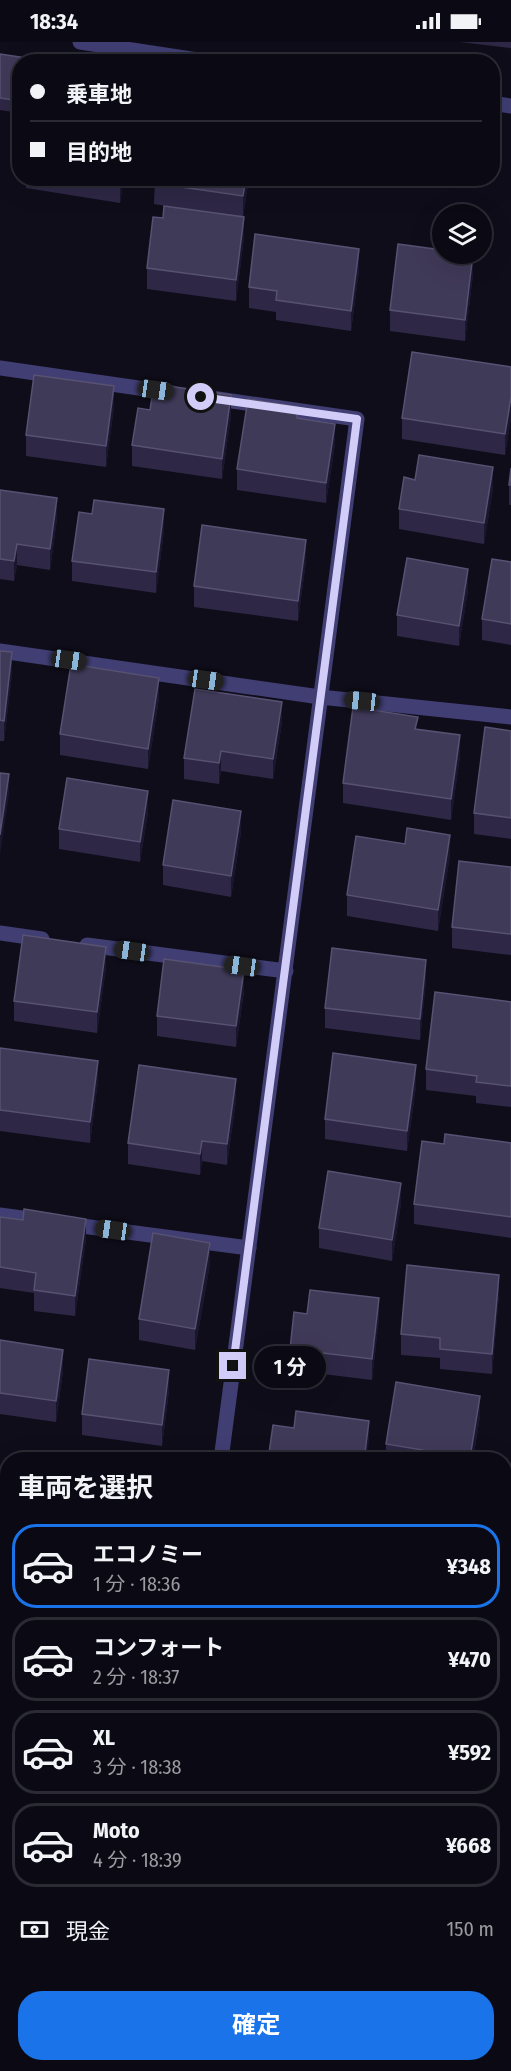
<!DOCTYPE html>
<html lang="ja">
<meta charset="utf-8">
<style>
body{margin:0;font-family:"Fira Sans Condensed","Noto Sans JP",sans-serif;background:#14131d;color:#f1f3f6;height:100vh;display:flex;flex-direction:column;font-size:22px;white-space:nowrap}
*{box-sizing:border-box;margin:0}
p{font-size:20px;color:#9a9aa0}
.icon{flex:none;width:33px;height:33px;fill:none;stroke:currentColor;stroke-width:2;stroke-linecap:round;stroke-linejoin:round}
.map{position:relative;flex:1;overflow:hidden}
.sheet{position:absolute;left:0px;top:1410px;width:512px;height:620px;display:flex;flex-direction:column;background:#0b0a14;border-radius:24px 24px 0 0;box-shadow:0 6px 24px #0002,0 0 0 2px #2b2b34}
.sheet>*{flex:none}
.guide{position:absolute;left:12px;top:12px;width:488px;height:132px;border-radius:24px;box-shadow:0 6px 24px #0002,0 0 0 2px #2b2b34;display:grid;align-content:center;height:132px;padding:0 18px;background:#0b0a14}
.buttons{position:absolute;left:432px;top:162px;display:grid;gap:12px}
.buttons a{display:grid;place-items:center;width:60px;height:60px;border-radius:50%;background:#0b0a14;box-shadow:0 6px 24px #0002,0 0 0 2px #2b2b34;font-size:30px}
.end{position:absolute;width:27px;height:27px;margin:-14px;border:8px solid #d2cdf8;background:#111;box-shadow:0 0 0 3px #111}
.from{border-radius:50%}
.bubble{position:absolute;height:42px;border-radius:21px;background:#0b0a14;box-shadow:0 6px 24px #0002,0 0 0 2px #2b2b34;font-size:20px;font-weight:700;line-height:42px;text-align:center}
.car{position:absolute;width:18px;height:36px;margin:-18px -9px;border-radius:8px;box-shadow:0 0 4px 2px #0007;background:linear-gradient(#222 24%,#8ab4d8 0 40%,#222 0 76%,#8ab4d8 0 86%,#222 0)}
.guide b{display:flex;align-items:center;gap:21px;height:57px;font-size:22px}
.guide b+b{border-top:2px solid #2b2b34}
.guide i{width:15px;height:15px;background:#f1f3f6}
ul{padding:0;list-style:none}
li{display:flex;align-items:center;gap:18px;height:84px;margin:0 12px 9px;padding:0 6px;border:3px solid #2b2b34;border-radius:24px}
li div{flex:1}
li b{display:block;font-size:22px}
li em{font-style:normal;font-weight:700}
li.on{border-color:#1a73e8}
li>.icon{width:54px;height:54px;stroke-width:1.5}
h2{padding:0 18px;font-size:27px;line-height:72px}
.pay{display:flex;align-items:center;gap:15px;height:66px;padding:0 18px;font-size:22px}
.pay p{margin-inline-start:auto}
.cta{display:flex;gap:12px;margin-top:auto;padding:12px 18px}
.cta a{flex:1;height:69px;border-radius:24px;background:#1a73e8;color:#fff;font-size:24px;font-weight:700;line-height:69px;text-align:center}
.status{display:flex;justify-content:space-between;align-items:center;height:42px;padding:0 30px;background:#0b0a14;direction:ltr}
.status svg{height:16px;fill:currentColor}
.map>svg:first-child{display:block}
</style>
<div class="status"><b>18:34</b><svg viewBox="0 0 49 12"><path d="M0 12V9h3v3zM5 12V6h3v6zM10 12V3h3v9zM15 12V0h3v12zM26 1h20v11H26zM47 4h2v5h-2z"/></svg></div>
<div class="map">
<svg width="511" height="2029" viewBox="0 0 511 2029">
<rect width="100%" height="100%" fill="#0f0d1a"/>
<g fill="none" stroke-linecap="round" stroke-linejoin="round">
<!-- minor -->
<g stroke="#403e73" stroke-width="15">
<path d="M 80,0 L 211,20"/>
<path d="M 492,61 L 511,64"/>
<path d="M 0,326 L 173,351"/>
<path d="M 211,356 L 357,377 L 221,1418"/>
<path d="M 0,609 L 320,655 L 511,675"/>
<path d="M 0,891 L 42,897"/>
<path d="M 87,903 L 286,929"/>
<path d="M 0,1173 L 44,1179"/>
<path d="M 67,1182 L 249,1206"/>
<path d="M 0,1454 L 8,1454"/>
<path d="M 504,1682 L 511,1624"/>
<path d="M 0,1738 L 8,1739"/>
<path d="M 504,1900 L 511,1901"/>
<path d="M 457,2029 L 458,2022"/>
</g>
</g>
<!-- wall -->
<g fill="#2e2846">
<path d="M 460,0 L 511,0 L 511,6 Z"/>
<path d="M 0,12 L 20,20 L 20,71 L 0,68 Z"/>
<path d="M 26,136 L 124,136 L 120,161 L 26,146 Z"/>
<path d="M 155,136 L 249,136 L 243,175 L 244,195 L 236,259 L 147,247 L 147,226 L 163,176 L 173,165 L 154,162 Z"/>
<path d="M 359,228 L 351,289 L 276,278 L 276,270 L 249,266 L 249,245 Z"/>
<path d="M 473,232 L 465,299 L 390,289 L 390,268 Z"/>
<path d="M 511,325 L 511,376 L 505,413 L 402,397 L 402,376 Z"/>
<path d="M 114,365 L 106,425 L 26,414 L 26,393 Z"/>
<path d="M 150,368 L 231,374 L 222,437 L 132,424 L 132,403 Z"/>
<path d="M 298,376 L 335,402 L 326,461 L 237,448 L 237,427 Z"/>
<path d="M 511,426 L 511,463 L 509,463 L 509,443 Z"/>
<path d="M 493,446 L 484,502 L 399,487 L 399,467 Z"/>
<path d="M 0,448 L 57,477 L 50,528 L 17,523 L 14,539 L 0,537 Z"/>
<path d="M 164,488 L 156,551 L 72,539 L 72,519 Z"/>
<path d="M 306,519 L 298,579 L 194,565 L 194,544 Z"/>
<path d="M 511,520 L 511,603 L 482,598 L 482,577 Z"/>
<path d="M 468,548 L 459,604 L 397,594 L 397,573 Z"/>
<path d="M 0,609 L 12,631 L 4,699 L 0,699 Z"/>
<path d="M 159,656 L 148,727 L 60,713 L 60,692 Z"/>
<path d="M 282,680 L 273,737 L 221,729 L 219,742 L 184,737 L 184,716 Z"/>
<path d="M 511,689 L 511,797 L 474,792 L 474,771 Z"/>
<path d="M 460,714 L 451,778 L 343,761 L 343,741 Z"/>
<path d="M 148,770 L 140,820 L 59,807 L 59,787 Z"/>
<path d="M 241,790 L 231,855 L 163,843 L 163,823 Z"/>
<path d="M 405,802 L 450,813 L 438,889 L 347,874 L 347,853 Z"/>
<path d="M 511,825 L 511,913 L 452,906 L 452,885 Z"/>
<path d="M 106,925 L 97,991 L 14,979 L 14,959 Z"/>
<path d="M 426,939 L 420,998 L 325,986 L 325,966 Z"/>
<path d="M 244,949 L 236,1005 L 157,994 L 157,974 Z"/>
<path d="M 511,960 L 511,1065 L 476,1061 L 476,1054 L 426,1048 L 426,1027 Z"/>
<path d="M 0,1006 L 98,1039 L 90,1101 L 0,1089 Z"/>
<path d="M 416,1044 L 407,1109 L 325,1097 L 325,1077 Z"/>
<path d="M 236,1058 L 227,1123 L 202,1119 L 200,1133 L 128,1122 L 128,1101 Z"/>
<path d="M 511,1101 L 511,1196 L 414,1182 L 414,1162 Z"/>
<path d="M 401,1162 L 392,1219 L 319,1206 L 319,1186 Z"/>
<path d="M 0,1175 L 86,1197 L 75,1274 L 34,1269 L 34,1251 L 0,1246 Z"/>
<path d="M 210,1222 L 195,1308 L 139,1298 L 139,1277 Z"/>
<path d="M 499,1253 L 492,1332 L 440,1327 L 440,1316 L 401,1313 L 401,1292 Z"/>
<path d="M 379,1276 L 372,1338 L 290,1328 L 290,1307 Z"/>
<path d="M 0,1298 L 63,1329 L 56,1380 L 0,1372 Z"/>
<path d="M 169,1349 L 162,1404 L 82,1393 L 82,1372 Z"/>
<path d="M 480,1374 L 473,1418 L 386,1418 L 386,1402 Z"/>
<path d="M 0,1461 L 8,1462 L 8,1544 L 0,1543 Z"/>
<path d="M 0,1574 L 8,1575 L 8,1658 L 0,1657 Z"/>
</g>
<!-- shaded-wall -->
<g fill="#1a162d">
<path d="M 120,136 L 124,136 L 120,161 Z"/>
<path d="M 246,136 L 249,136 L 243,175 L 243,154 Z"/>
<path d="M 244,175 L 244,195 L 236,259 L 236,238 Z"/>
<path d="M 359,207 L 359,228 L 351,289 L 351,269 Z"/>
<path d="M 473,212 L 473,232 L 465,299 L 465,278 Z"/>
<path d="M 114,344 L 114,365 L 106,425 L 106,404 Z"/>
<path d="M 231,353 L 231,374 L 222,437 L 222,417 Z"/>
<path d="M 511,355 L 511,376 L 505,413 L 505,392 Z"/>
<path d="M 335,382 L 335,402 L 326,461 L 326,441 Z"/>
<path d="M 493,425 L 493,446 L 484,502 L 484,481 Z"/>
<path d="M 57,456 L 57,477 L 50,528 L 50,507 Z"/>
<path d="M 164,467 L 164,488 L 156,551 L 156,530 Z"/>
<path d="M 306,498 L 306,519 L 298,579 L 298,559 Z"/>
<path d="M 17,502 L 17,523 L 14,539 L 14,519 Z"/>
<path d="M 468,527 L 468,548 L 459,604 L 459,584 Z"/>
<path d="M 12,610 L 12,631 L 4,699 L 4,679 Z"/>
<path d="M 159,636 L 159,656 L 148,727 L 148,707 Z"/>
<path d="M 282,660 L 282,680 L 273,737 L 273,717 Z"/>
<path d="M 460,693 L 460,714 L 451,778 L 451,757 Z"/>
<path d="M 221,709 L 221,729 L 219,742 L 219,721 Z"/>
<path d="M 9,732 L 9,753 L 0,813 L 0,793 Z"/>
<path d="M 148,749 L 148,770 L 140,820 L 140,800 Z"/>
<path d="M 241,769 L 241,790 L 231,855 L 231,834 Z"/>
<path d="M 450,793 L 450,813 L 438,889 L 438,868 Z"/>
<path d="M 106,905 L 106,925 L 97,991 L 97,970 Z"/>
<path d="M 426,918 L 426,939 L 420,998 L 420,977 Z"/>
<path d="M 244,928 L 244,949 L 236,1005 L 236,984 Z"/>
<path d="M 98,1019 L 98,1039 L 90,1101 L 90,1080 Z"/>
<path d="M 416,1023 L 416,1044 L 407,1109 L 407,1089 Z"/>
<path d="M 236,1037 L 236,1058 L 227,1123 L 227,1102 Z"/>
<path d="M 202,1099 L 202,1119 L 200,1133 L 200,1112 Z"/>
<path d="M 401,1141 L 401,1162 L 392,1219 L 392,1198 Z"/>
<path d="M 86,1177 L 86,1197 L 75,1274 L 75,1254 Z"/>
<path d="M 210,1201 L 210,1222 L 195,1308 L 195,1287 Z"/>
<path d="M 499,1233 L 499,1253 L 492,1332 L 492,1312 Z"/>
<path d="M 379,1256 L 379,1276 L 372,1338 L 372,1317 Z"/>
<path d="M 63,1308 L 63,1329 L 56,1380 L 56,1359 Z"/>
<path d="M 169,1328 L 169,1349 L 162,1404 L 162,1383 Z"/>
<path d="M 480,1354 L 480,1374 L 473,1418 L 470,1418 Z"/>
<path d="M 369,1379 L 369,1399 L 367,1418 L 364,1418 Z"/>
<path d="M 8,1888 L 8,1909 L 0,1968 L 0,1947 Z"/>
</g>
<!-- building -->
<g fill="#403a59" stroke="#575172" stroke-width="1.5">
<path d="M 0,12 L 53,20 L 20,20 L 20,59 L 0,56 Z"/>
<path d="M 96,136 L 120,136 L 120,140 Z"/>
<path d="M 155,136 L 246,136 L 243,154 L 154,141 Z"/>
<path d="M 164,164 L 244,175 L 236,238 L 147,226 L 153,175 L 163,176 Z"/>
<path d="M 255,192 L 359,207 L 351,269 L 276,258 L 277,249 L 249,245 Z"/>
<path d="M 398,202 L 442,208 L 442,212 L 473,212 L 465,278 L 390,268 Z"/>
<path d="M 412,310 L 511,325 L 511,355 L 505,392 L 402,376 Z"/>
<path d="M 34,333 L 114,344 L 106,404 L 26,393 Z"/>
<path d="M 154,342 L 231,353 L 222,417 L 132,403 L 138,366 L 150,368 Z"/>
<path d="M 248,357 L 298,365 L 297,376 L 335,382 L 326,441 L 237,427 Z"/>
<path d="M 419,413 L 493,425 L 484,481 L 399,467 L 404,435 L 415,438 Z"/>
<path d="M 511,426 L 511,443 L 509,443 Z"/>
<path d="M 0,448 L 57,456 L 50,507 L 17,502 L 14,519 L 0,517 Z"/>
<path d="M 94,458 L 164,467 L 156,530 L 72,519 L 79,470 L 92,472 Z"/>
<path d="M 202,483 L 306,498 L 298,559 L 194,544 Z"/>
<path d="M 407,516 L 468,527 L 459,584 L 397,573 Z"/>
<path d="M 492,517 L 511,520 L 511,582 L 482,577 Z"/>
<path d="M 0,609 L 12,610 L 4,679 L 0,678 Z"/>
<path d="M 71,622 L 159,636 L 148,707 L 60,692 Z"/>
<path d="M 195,647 L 282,660 L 273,717 L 221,709 L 219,721 L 184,716 Z"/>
<path d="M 353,665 L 418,675 L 415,687 L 460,693 L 451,757 L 343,741 Z"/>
<path d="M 485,685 L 511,689 L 511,776 L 474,771 Z"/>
<path d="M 0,731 L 9,732 L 0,793 Z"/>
<path d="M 67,736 L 148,749 L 140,800 L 59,787 Z"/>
<path d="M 173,758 L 241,769 L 231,834 L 163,823 Z"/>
<path d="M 407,786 L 450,793 L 438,868 L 347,853 L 356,794 L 405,802 Z"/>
<path d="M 459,819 L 511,825 L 511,892 L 452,885 Z"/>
<path d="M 23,893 L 106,905 L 97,970 L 14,959 Z"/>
<path d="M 332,906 L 426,918 L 420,977 L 325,966 Z"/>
<path d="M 164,917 L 244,928 L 236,984 L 157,974 Z"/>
<path d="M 435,950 L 511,960 L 511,1044 L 476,1040 L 477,1034 L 426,1027 Z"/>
<path d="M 0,1006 L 98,1019 L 90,1080 L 0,1068 Z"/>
<path d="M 333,1011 L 416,1023 L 407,1089 L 325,1077 Z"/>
<path d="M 139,1023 L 236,1037 L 227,1102 L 202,1099 L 200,1112 L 128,1101 Z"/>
<path d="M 445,1092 L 511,1101 L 511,1175 L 414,1162 L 422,1099 L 444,1102 Z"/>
<path d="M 328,1129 L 401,1141 L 392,1198 L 319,1186 Z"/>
<path d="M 24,1167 L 86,1177 L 75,1254 L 34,1248 L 36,1231 L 0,1225 L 0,1175 L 23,1178 Z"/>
<path d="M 153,1191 L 210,1201 L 195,1287 L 139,1277 Z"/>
<path d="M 407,1223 L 499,1233 L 492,1312 L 440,1307 L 440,1296 L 401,1292 Z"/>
<path d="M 310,1248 L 379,1256 L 372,1317 L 290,1307 L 294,1270 L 307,1272 Z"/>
<path d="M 0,1298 L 63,1308 L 56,1359 L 0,1351 Z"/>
<path d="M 89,1317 L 169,1328 L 162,1383 L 82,1372 Z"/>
<path d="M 396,1340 L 480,1354 L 470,1416 L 386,1402 Z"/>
<path d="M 296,1369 L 369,1379 L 364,1418 L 268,1418 L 273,1383 L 294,1386 Z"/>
<path d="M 0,1461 L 8,1462 L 8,1523 L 0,1522 Z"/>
<path d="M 0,1574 L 8,1575 L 8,1637 L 0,1636 Z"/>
<path d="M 0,1880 L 8,1881 L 8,1888 L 0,1947 Z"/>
</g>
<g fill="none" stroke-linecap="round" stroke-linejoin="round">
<!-- route -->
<path stroke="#d2cdf8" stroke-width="8" d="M 201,355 L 357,377 L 233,1324"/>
</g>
</svg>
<div class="buttons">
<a><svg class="icon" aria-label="layers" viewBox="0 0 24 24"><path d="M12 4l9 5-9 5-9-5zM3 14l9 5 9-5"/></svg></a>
</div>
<i class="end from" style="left:201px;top:355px"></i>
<i class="end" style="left:233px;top:1324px"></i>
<div class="bubble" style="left:254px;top:1304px;width:72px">1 分</div>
<i class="car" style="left:156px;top:348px;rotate:98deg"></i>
<i class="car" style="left:69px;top:618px;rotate:98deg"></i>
<i class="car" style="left:206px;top:638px;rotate:98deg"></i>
<i class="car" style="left:362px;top:659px;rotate:276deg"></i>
<i class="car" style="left:132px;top:909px;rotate:278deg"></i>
<i class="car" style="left:242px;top:924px;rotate:278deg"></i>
<i class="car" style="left:113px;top:1188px;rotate:278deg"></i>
<div class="guide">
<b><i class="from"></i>乗車地</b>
<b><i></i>目的地</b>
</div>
<section class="sheet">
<h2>車両を選択</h2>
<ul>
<li class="on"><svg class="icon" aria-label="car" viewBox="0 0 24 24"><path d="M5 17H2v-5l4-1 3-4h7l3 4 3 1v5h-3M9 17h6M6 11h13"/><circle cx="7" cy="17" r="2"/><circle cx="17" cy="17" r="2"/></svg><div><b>エコノミー</b><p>1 分 · 18:36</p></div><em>¥348</em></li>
<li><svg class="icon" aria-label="car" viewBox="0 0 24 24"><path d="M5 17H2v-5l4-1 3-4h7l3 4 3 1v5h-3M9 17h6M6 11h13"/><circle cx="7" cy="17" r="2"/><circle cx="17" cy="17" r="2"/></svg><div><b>コンフォート</b><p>2 分 · 18:37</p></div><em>¥470</em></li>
<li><svg class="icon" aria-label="car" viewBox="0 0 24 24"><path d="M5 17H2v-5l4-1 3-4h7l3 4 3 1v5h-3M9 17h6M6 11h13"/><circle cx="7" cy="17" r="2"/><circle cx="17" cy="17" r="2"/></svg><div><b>XL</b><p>3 分 · 18:38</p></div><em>¥592</em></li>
<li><svg class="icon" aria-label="car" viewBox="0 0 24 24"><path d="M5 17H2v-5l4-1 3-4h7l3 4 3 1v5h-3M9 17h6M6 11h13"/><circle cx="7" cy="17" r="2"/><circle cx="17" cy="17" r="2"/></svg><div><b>Moto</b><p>4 分 · 18:39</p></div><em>¥668</em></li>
</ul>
<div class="pay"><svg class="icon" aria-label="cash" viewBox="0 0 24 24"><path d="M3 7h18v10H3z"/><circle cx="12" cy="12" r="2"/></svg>現金<p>150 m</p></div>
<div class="cta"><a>確定</a></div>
</section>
</div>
